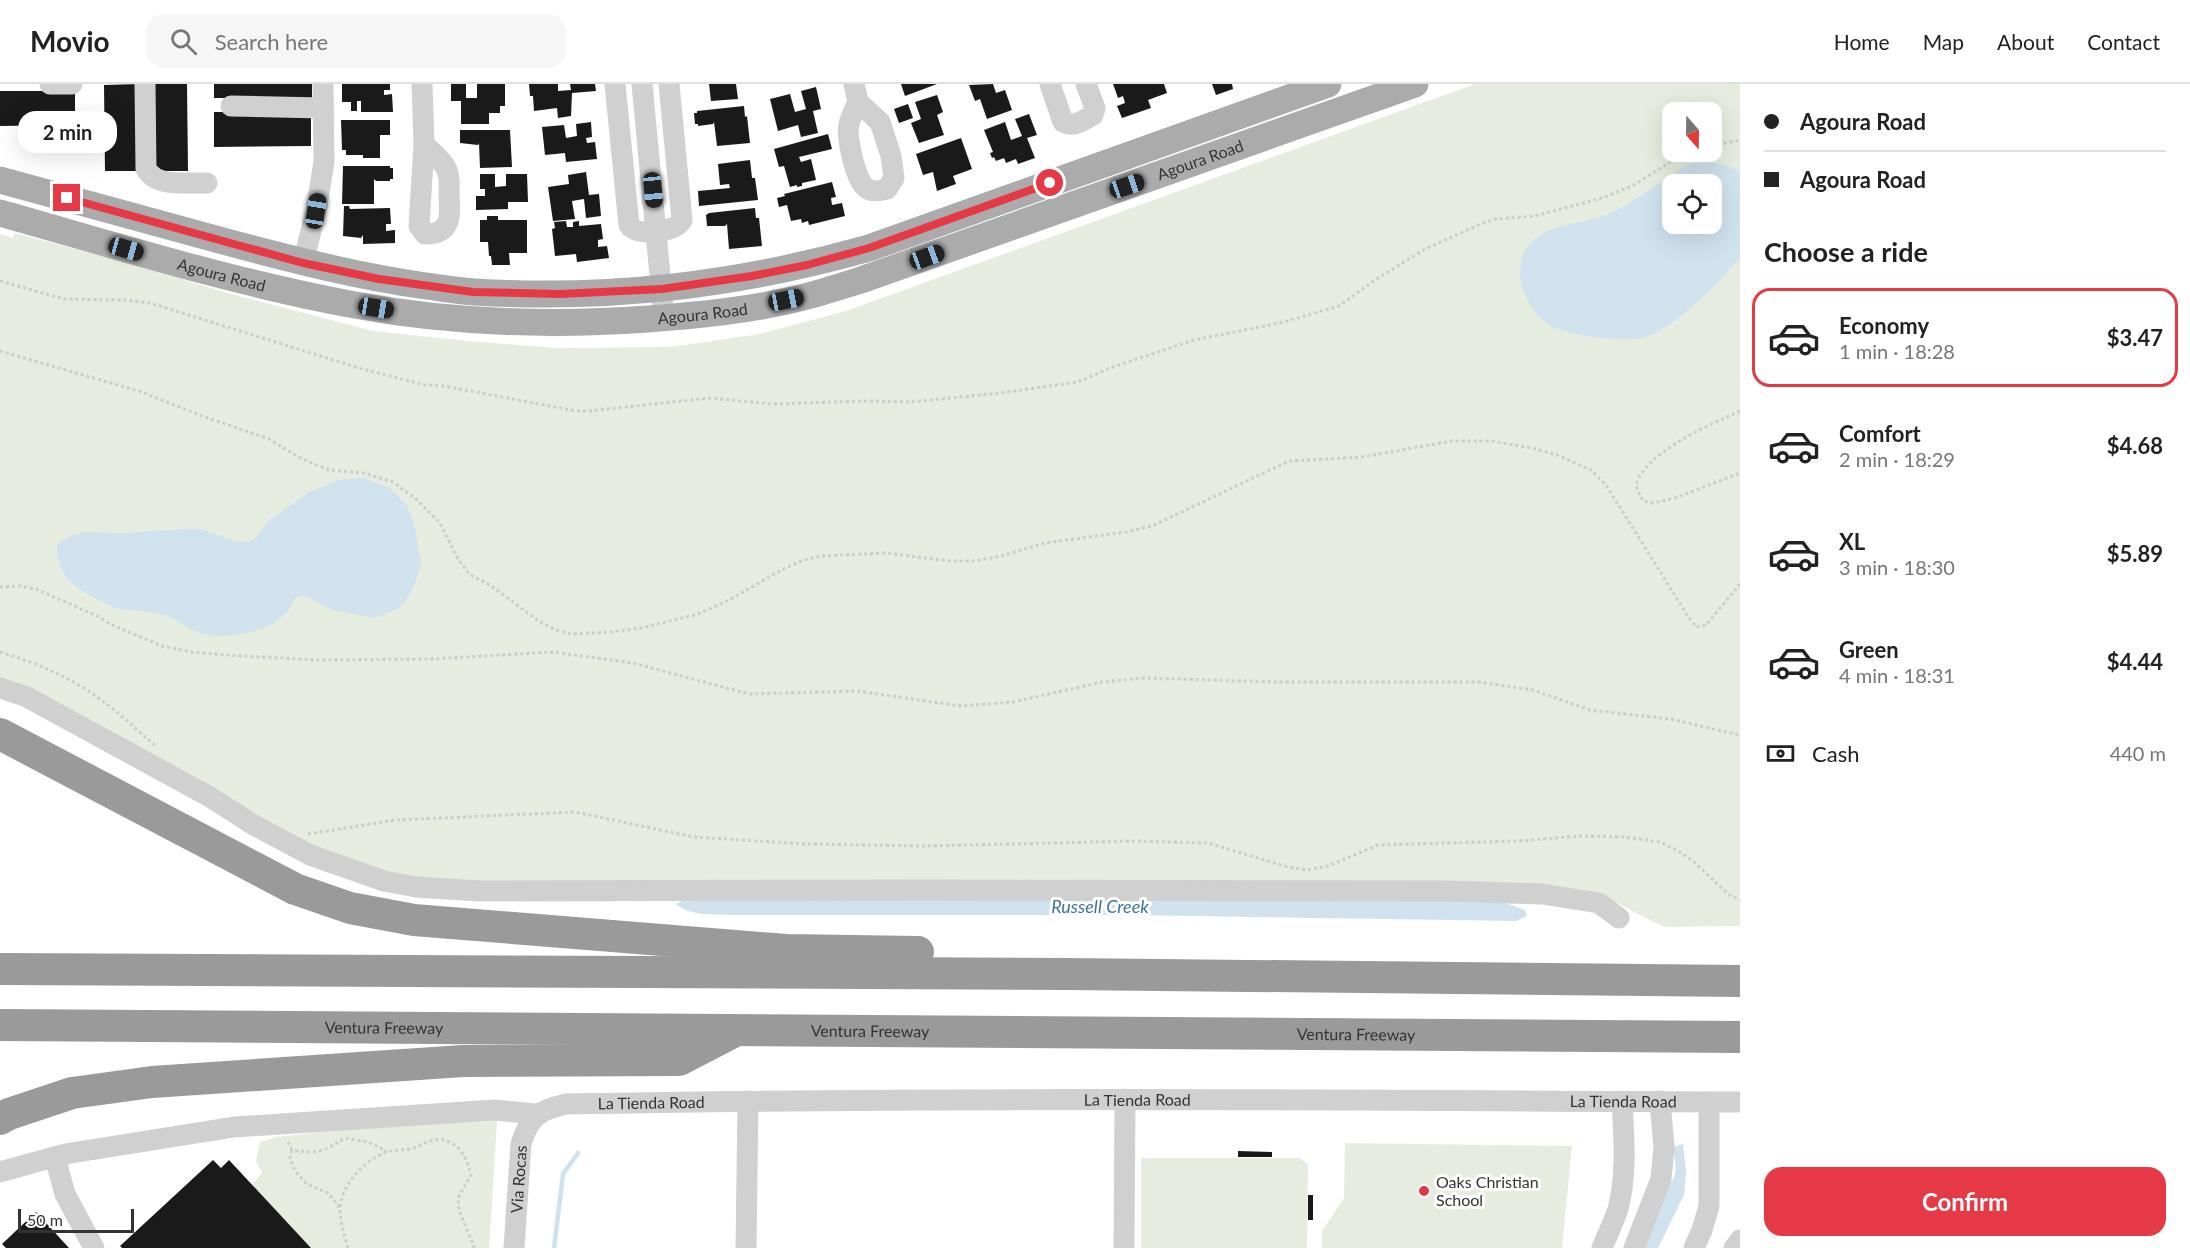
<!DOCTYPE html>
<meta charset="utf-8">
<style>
body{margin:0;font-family:Lato,sans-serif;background:#f6f6f6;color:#222;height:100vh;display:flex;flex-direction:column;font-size:22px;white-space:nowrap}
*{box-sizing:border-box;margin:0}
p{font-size:20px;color:#767676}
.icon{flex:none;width:33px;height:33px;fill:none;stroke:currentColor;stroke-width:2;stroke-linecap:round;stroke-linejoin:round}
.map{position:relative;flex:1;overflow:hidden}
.details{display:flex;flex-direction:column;background:#fff;width:450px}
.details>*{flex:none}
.guide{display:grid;align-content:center;height:132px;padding:0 24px;background:#fff}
.needle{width:39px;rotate:160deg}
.tools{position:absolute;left:1662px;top:18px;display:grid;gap:12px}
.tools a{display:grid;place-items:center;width:60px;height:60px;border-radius:12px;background:#fff;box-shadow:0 6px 24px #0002;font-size:30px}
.scale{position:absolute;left:18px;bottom:15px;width:116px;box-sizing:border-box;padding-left:6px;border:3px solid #333;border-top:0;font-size:16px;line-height:21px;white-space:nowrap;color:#333;-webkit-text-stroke:4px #fff;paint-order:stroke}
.end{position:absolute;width:27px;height:27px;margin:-14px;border:8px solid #e63946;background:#fff;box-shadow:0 0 0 3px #fff}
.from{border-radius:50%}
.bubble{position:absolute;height:42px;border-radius:18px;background:#fff;box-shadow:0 6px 24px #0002;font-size:20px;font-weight:700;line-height:42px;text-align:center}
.car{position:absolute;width:18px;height:36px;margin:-18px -9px;border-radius:8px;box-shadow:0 0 4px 2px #0007;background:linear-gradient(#222 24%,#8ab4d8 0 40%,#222 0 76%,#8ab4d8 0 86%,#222 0)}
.guide b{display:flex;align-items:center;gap:21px;height:57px;font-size:22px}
.guide b+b{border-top:2px solid #e0e0e0}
.guide i{width:15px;height:15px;background:#222}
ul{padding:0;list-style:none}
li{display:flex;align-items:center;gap:18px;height:99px;margin:0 12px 9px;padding:0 12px;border:3px solid transparent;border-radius:18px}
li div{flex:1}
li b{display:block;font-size:22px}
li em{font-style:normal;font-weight:700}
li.current{border-color:#e63946}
li>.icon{width:54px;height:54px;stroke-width:1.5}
h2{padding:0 24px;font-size:27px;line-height:72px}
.pay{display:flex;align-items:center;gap:15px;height:66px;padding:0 24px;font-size:22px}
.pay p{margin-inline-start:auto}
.action{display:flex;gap:12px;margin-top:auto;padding:12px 24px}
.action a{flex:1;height:69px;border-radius:18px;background:#e63946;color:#fff;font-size:24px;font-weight:700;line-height:69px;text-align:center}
header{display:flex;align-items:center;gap:36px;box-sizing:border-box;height:84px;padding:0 30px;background:#fff;border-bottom:2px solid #e0e0e0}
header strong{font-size:28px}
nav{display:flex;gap:33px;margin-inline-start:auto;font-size:21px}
.search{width:420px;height:54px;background:#f6f6f6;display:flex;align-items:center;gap:15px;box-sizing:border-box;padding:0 21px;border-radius:18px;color:#767676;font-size:22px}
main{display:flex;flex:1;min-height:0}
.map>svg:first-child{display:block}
</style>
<header>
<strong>Movio</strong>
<div class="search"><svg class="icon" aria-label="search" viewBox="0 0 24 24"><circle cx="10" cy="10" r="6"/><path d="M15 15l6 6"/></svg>Search here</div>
<nav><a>Home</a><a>Map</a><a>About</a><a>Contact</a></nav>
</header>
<main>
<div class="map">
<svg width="1740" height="1164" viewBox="0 0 1740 1164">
<rect width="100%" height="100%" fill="#fff"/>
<!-- green -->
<g fill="#e6ecdf" fill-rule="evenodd">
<path d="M 1475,0 L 1740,0 L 1740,842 L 1664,843 L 1601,811 L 434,801 L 347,783 L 0,594 L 0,150 L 13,154 L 15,149 L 146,184 L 227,209 L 373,247 L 467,257 L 557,264 L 670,263 L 760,250 L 846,227 ZM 1672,28 L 1712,28 L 1712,68 L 1672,68 ZM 1672,100 L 1712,100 L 1712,140 L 1672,140 Z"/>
<path d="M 497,1037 L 489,1164 L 311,1164 L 252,1101 L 262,1089 L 256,1077 L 260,1058 L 276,1053 L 386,1041 Z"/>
<path d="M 1345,1059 L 1572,1062 L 1562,1164 L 1322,1164 L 1322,1147 L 1344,1114 Z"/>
<path d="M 1141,1074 L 1300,1074 L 1308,1081 L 1307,1164 L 1141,1164 Z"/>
</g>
<!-- water -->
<g fill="#cfe2ee" fill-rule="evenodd">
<path d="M 1709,78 L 1731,83 L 1740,88 L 1740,173 C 1718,199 1676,244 1643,254 C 1627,259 1563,251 1549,241 C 1526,225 1509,186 1529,161 C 1547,138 1589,140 1613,128 C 1634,118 1652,103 1671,92 C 1678,88 1684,82 1691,80 C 1697,79 1704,79 1709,78 ZM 1712,100 L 1712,140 L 1672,140 L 1672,100 Z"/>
<path d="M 364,394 L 389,404 L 407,421 L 415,443 L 421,481 L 412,506 L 406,517 L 397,525 L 375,534 L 332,526 L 304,511 L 295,514 C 292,519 290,525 286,529 C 271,548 222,557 200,549 C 187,545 177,534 163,531 C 151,527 140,527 127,526 C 118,525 109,521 101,517 C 75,504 56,492 57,460 L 70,452 L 83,448 L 124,449 L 187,445 L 200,445 L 238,458 L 248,458 L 257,453 L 268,437 L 310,408 L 339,396 Z"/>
<path d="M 686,815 L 1500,817 L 1525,826 L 1527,832 L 1516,837 L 1125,831 L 730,831 C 711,830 691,832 676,820 Z"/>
<path d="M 1683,1060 L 1686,1087 L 1684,1111 L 1658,1164 L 1641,1164 L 1667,1105 L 1674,1093 L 1676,1086 L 1673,1063 Z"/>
</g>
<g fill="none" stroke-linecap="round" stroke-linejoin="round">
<!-- stream -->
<path stroke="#cfe2ee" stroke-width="4.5" d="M 554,1164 L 563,1090 L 578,1069"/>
</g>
<!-- building -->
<g fill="#1a1a1a">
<path d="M 139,0 L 140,87 L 105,87 L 104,1 Z"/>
<path d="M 153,0 L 187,0 L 188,87 L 154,87 Z"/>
<rect x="214" y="0" width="98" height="14"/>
<path d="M 342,0 L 390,0 L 390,6 L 384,6 L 384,11 L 392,10 L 393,28 L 361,28 L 361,17 L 357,17 L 357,27 L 351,27 L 351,18 L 342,18 Z"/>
<path d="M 451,0 L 466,0 L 466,14 L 477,14 L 477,0 L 505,0 L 505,22 L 500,22 L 500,29 L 489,29 L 489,40 L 461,40 L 461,17 L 451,17 Z"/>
<path d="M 529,0 L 558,0 L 558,7 L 571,6 L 570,0 L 595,0 L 596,7 L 572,9 L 571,32 L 558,34 L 557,24 L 534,27 L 533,12 L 530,12 Z"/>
<path d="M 709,0 L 736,0 L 738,15 L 711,17 Z"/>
<path d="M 901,0 L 937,0 L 905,12 Z"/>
<path d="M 993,0 L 996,9 L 1005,6 L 1012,26 L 987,35 L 980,15 L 975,17 L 969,1 Z"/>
<path d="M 1113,0 L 1164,0 L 1167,9 L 1148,16 L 1151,24 L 1122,34 L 1117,22 L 1125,19 L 1123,12 L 1118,14 Z"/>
<path d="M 1212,0 L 1232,0 L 1233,5 L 1216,11 Z"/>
<path d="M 816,3 L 821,25 L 813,27 L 818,49 L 801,53 L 798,41 L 778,47 L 770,15 L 790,10 L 795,28 L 806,25 L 801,7 Z"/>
<path d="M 0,7 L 75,7 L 75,41 L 0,42 Z"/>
<path d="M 937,11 L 943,28 L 937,31 L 944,51 L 919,59 L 911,39 L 921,35 L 915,18 Z"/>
<path d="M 908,20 L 913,34 L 899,39 L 894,25 Z"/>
<path d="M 744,22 L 745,33 L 747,32 L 750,59 L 717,62 L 714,38 L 713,40 L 698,42 L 698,40 L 695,40 L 694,29 L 697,29 L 697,27 Z"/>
<path d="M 214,28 L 311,28 L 311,62 L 214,63 Z"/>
<path d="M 1029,30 L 1037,51 L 1027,54 L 1035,74 L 1018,80 L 1016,75 L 1006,79 L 1004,74 L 996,77 L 994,73 L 992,74 L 990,69 L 993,68 L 984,46 L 1005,38 L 1011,56 L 1022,52 L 1015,35 Z"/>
<path d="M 341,36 L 390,36 L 390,51 L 380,51 L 380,74 L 363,74 L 363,71 L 346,71 L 346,66 L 342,66 Z"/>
<path d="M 591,38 L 592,53 L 586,54 L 587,59 L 595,58 L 597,75 L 566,78 L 565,69 L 545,71 L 542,43 L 564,41 L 566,54 L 577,52 L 576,40 Z"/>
<path d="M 460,46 L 510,46 L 512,83 L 480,84 L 479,59 L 478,61 L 460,59 Z"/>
<path d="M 828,50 L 832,65 L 799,73 L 801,78 L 811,75 L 816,96 L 802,99 L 802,102 L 797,103 L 797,101 L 790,103 L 784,82 L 779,83 L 774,65 Z"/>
<path d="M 961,54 L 972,85 L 953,92 L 956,100 L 937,107 L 933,88 L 923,91 L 916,70 Z"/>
<path d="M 750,76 L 752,94 L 755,94 L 758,116 L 699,122 L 698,107 L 730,104 L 729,100 L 720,101 L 718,80 Z"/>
<path d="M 343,82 L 390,82 L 390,84 L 393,84 L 393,95 L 390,95 L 390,97 L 376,97 L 374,95 L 374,120 L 342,120 Z"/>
<path d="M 586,88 L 589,111 L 599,110 L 601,132 L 586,134 L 584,115 L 572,117 L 575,135 L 553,137 L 548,103 L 569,100 L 568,91 Z"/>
<path d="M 480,90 L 495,90 L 495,103 L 506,102 L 506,90 L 527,90 L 528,118 L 508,118 L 508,125 L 476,126 L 476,112 L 485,112 L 485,105 L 480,105 Z"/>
<path d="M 832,98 L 836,113 L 831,114 L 832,121 L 842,119 L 845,132 L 809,141 L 808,137 L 802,139 L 801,135 L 791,137 L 787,121 L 779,123 L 777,114 L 785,112 L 784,110 Z"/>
<path d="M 344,122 L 349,122 L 350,125 L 390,124 L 391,140 L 386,140 L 386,147 L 395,146 L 395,159 L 363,160 L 363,151 L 361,154 L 343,152 Z"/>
<path d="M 755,124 L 756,134 L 759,134 L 762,162 L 729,165 L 727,140 L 725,142 L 707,142 L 706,131 L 709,129 Z"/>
<path d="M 487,132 L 498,132 L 498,136 L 527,136 L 527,169 L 509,169 L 510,181 L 492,181 L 491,172 L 489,172 L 488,158 L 480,158 L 480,136 L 487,136 Z"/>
<path d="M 566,137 L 567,143 L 573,143 L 573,138 L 579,137 L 579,142 L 601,140 L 603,155 L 598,156 L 598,163 L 607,162 L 609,174 L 577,178 L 576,170 L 555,172 L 552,145 L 555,144 L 554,138 Z"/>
<path d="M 1238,1067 L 1272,1068 L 1272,1073 L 1238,1073 Z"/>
<path d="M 213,1076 L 221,1084 L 229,1076 L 311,1164 L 122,1164 L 120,1162 Z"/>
<rect x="1308" y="1111" width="5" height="25"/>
<path d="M 36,1128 L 69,1164 L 6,1164 L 2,1160 Z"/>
</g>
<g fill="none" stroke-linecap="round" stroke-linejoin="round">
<!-- path -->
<g stroke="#cdcdcd" stroke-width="3" stroke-dasharray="3 3" stroke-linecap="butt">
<path d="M 1712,62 L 1740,56"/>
<path d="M 0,197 L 64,215 L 125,216 L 150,219 L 359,284 L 425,301 L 444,302 L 576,327 L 589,327 L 710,314 L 773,320 L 865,317 L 911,318 L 1000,309 L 1078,298 L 1110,284 L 1194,256 L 1280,239 L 1339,222 L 1372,198 L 1425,165 L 1483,139 L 1496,135 L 1535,132 L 1605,113 L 1634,101 L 1678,73 L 1693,68"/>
<path d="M 0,267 L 142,308 L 202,332 L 269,355 L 302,375 L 329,386 L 364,389 L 393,398 L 416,415 L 440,439 L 458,475 L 469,490 L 490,501 L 540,538 L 556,546 L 572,550 L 610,548 L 641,544 L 698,530 L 729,516 L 785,484 L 804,476 L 820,472 L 887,469 L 950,477 L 975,477 L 1001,472 L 1045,459 L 1126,448 L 1152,442 L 1289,377 L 1362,373 L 1452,357 L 1491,357 L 1532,364 L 1557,371 L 1591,386 L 1606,401 L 1689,534 L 1696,543 L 1706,541 L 1740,500"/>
<path d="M 1740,327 C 1711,340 1643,369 1636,402 L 1643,417 L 1653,419 L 1675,414 L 1740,389"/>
<path d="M 0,503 L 20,502 L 36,505 L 97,532 L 112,541 L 162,562 L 192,568 L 225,571 L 317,576 L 431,575 L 553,568 L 633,579 L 749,610 L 857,607 L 960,622 L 1013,618 L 1102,598 L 1144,594 L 1277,598 L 1480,598 L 1533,606 L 1590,626 L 1670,635 L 1740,651"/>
<path d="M 0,568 C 41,580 79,597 113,625 C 128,637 141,650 156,662"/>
<path d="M 308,750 L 396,736 L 575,728 L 694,753 L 805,760 L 925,762 L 1136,757 L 1208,759 L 1288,783 L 1307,786 L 1328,782 L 1378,761 L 1519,757 L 1580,752 L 1624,753 L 1660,758 L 1676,766 L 1692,776 L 1728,810 L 1740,816"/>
<path d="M 288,1058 L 292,1066 C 317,1070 323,1068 345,1054 L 368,1058 L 387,1067"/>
<path d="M 292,1066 L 290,1074 L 295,1087 L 307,1100 L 328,1109 L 340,1124"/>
<path d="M 348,1164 C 344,1150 338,1133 341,1118 C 345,1097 366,1076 386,1068 C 395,1065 405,1067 414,1064 C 425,1060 436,1051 449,1058 C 463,1064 467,1077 471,1091 L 458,1114 L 459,1127 L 474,1162 L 472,1164"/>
</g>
<!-- minor -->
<g stroke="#d0d0d0" stroke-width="21">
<path d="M 50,0 L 72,0"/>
<path d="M 145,0 L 146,85 C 157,104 187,98 207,99"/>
<path d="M 422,0 L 424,60 L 419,142 L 425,150 C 453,150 450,131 449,109 C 449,103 450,96 448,90 C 446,78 432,69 424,60"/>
<path d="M 615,0 L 629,141 C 636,153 676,149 682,136 L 669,0"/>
<path d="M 642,0 L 664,234"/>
<path d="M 854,0 L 858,18 L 880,38 L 891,72 L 894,94 L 887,105 C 880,107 871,109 865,103 C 855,94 846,52 849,40 C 851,32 855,25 858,18"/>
<path d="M 1050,0 L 1063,38 C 1074,44 1084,36 1093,31 L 1095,24 L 1086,0"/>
<path d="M 231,22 L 323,24"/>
<path d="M 303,179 L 316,127 L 324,78 L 323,0"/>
<path d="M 0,604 L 25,612 L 210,713 L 252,740 L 310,771 L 384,797 L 416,803 L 480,807 L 928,806 L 1448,807 L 1542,810 L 1599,819 L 1619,834"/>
<path d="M 55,1073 L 65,1110 L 94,1164"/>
<path d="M 0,1088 L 65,1070 L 234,1043 L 495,1026 L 536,1030"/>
<path id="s1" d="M 514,1164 L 521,1060 C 529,1033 539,1026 566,1020 C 958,1013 1349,1016 1740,1018"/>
<path d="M 746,1164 L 748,1017"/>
<path d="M 1124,1164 L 1125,1015"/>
<path d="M 1602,1164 C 1607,1151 1614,1138 1618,1125 C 1627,1091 1624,1053 1622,1017"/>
<path d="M 1634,1164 L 1661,1095 L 1664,1063 L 1660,1017"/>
<path d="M 1694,1164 L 1702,1146 L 1709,1122 L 1709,1018"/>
<path d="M 1734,1164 L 1740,1156"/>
</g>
<!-- major -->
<g stroke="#ababab" stroke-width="27">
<path d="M 0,96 C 74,116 148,137 223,157 C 290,175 356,192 426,202 C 442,204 459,207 475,208 C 611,216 738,201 869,164 L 1328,0"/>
<path id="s2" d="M 0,129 C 117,162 235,199 355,221 C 452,239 549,242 648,235 C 700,231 753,226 804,213 C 823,208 842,202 861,196 L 1415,0"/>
</g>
<!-- highway -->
<g stroke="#9a9a9a" stroke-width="32">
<path d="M 0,650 L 295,805 L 350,824 L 414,836 L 786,866 L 918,868"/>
<path d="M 0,885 L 1067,890 L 1740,897"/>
<path id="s3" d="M 0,941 L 1740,953"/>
<path d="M 0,1035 L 9,1030 L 72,1009 L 152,998 L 463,977 L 679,976 L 733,948"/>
</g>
</g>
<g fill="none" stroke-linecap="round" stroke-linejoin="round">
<!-- route -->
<path stroke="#e63946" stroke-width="8" d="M 67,114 L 303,179 L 379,195 L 473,208 L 560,210 L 662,205 L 752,192 L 807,181 L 869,164 L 1050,99"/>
</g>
<!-- markers -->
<circle fill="#e63946" stroke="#fff" stroke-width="2" cx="1424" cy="1107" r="6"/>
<g text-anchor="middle" stroke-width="6" stroke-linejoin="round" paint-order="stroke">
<!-- street labels -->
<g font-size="16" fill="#333" stroke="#fff">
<text dy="6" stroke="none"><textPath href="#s2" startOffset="1238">Agoura Road</textPath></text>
<text dy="6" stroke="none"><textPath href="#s2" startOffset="230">Agoura Road</textPath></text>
<text dy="6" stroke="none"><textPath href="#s2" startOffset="716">Agoura Road</textPath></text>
<text dy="6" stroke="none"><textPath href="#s3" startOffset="384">Ventura Freeway</textPath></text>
<text dy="6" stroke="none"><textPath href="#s3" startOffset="870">Ventura Freeway</textPath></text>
<text dy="6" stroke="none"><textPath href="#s3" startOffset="1356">Ventura Freeway</textPath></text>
<text dy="6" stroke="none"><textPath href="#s1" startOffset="740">La Tienda Road</textPath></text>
<text dy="6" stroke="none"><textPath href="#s1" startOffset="1226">La Tienda Road</textPath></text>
<text dy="6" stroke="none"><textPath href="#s1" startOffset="254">La Tienda Road</textPath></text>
<text dy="6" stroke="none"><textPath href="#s1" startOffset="69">Via Rocas</textPath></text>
</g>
<!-- poi labels -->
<g font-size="16" fill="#333" stroke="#fff" text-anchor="start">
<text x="1436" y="1104">Oaks Christian<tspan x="1436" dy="18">School</tspan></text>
</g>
<!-- water labels -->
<g font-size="18" font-style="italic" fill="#3f7597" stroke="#fff">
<text x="1100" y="829">Russell Creek</text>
</g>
</g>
</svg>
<div class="tools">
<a><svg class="needle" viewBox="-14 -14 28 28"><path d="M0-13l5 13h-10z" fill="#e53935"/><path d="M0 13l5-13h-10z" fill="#767676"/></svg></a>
<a><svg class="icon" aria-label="locate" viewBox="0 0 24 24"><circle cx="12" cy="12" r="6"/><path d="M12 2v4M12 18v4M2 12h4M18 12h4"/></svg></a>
</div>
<div class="scale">50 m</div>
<i class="end from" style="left:1050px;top:99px"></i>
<i class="end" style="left:67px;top:114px"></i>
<div class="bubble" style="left:18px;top:27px;width:99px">2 min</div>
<i class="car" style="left:1127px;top:102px;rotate:71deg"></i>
<i class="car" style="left:653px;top:106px;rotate:174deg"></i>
<i class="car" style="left:316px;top:127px;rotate:9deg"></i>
<i class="car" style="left:126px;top:165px;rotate:106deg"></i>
<i class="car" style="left:927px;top:173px;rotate:70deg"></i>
<i class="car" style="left:786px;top:216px;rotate:79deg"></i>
<i class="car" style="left:376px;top:224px;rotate:99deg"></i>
</div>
<section class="details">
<div class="guide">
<b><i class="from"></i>Agoura Road</b>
<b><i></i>Agoura Road</b>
</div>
<h2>Choose a ride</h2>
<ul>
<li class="current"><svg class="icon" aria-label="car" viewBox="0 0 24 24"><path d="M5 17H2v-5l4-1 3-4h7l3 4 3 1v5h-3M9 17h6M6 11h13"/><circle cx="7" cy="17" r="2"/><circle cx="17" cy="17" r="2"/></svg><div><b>Economy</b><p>1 min · 18:28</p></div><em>$3.47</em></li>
<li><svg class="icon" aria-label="car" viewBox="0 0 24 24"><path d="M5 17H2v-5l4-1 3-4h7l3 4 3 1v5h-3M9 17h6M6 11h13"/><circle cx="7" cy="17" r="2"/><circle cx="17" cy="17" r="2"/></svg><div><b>Comfort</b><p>2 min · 18:29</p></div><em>$4.68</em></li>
<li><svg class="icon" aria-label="car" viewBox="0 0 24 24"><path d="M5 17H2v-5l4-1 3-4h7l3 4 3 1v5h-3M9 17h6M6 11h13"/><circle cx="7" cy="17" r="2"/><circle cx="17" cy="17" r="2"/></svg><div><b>XL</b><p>3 min · 18:30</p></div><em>$5.89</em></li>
<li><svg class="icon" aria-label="car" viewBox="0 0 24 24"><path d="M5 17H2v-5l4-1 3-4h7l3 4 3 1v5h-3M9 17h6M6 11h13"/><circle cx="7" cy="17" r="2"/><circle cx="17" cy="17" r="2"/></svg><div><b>Green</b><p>4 min · 18:31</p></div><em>$4.44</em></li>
</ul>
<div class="pay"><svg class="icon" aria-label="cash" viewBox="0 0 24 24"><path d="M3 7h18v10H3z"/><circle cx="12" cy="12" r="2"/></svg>Cash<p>440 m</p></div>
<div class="action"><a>Confirm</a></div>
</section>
</main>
